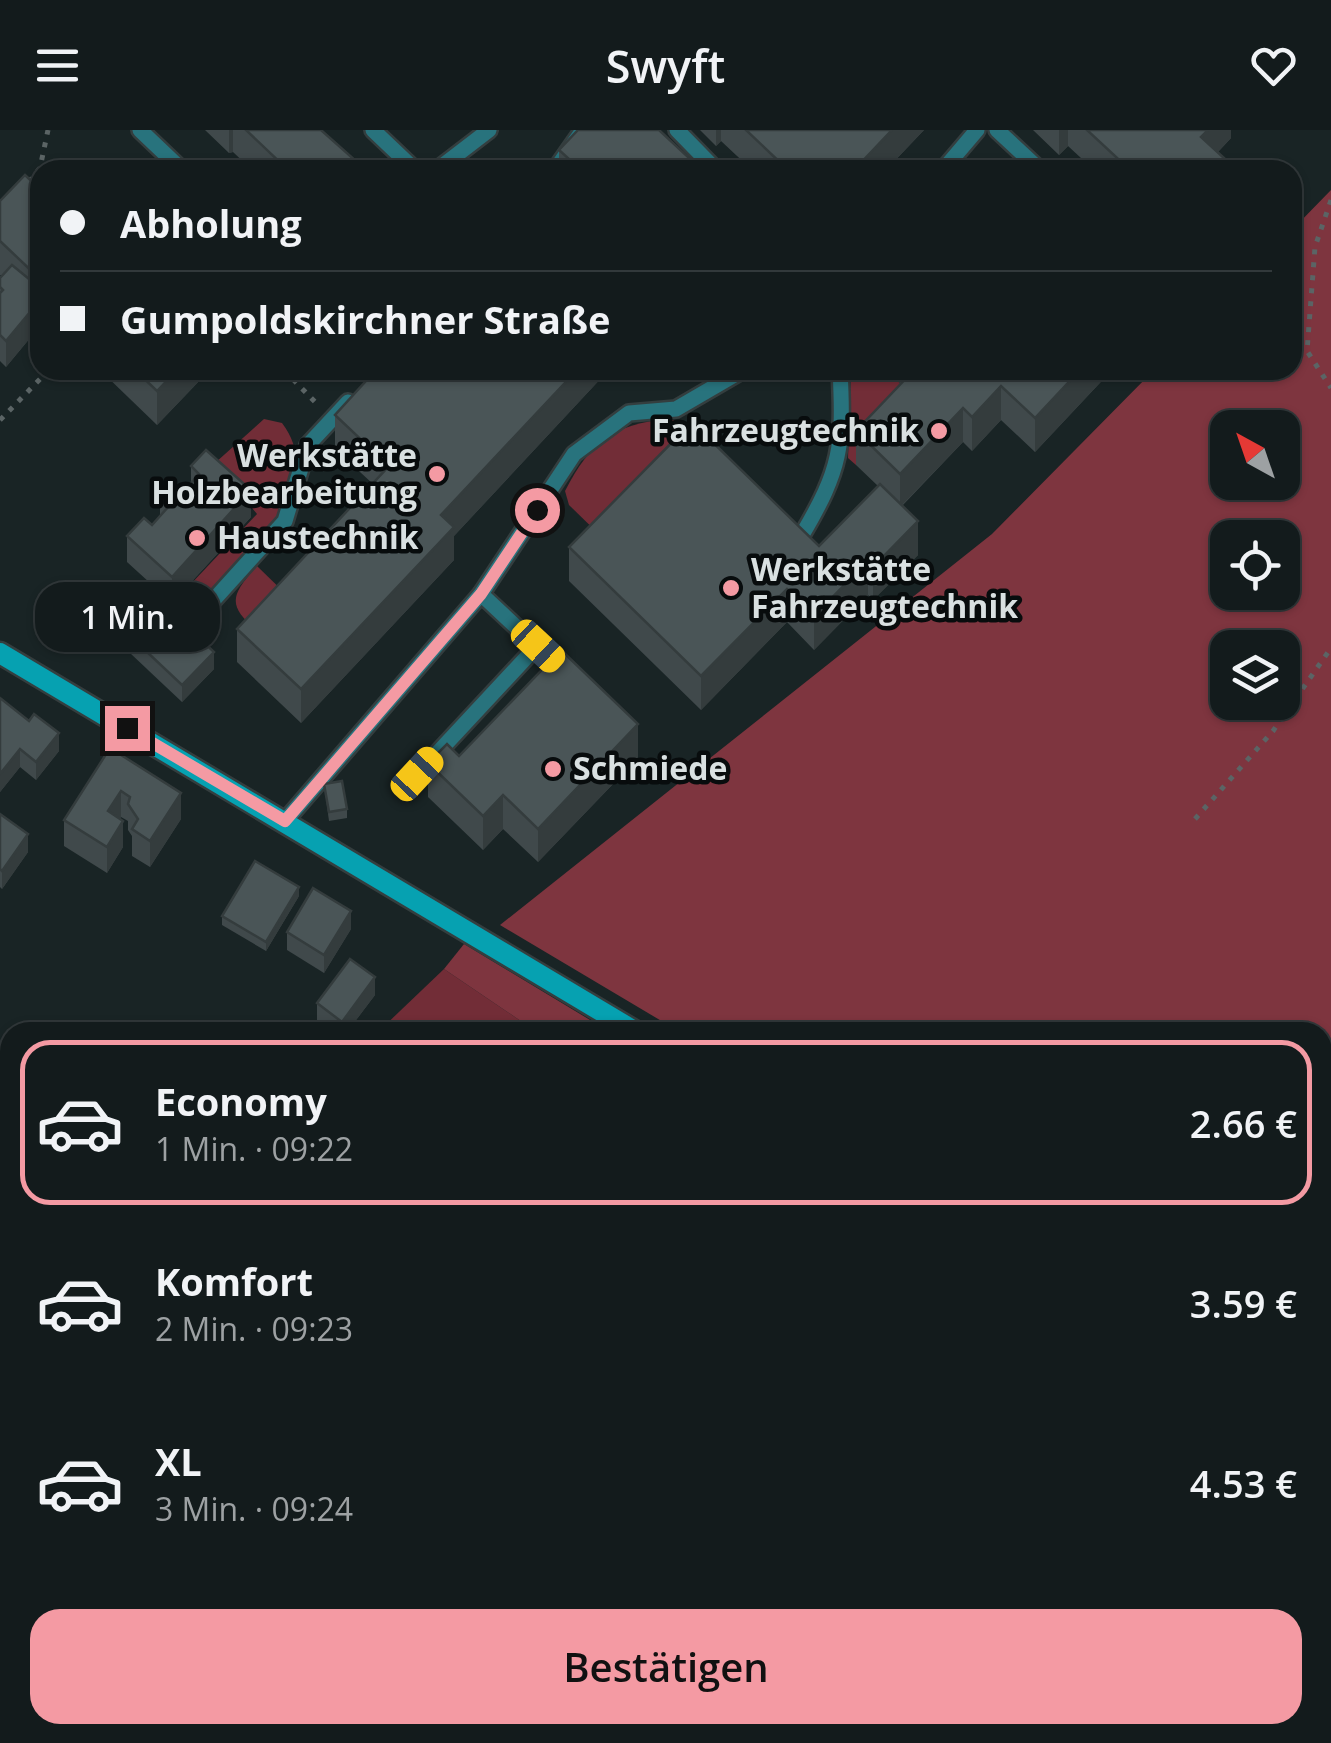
<!DOCTYPE html>
<html lang="de">
<meta charset="utf-8">
<style>
body{margin:0;font-family:"Open Sans",sans-serif;background:#202829;color:#f1f3f6;height:100vh;display:flex;flex-direction:column;font-size:38px;white-space:nowrap}
*{box-sizing:border-box;margin:0}
p{font-size:32px;color:#9da1a3}
.icon{flex:none;width:55px;height:55px;fill:none;stroke:currentColor;stroke-width:2;stroke-linecap:round;stroke-linejoin:round}
.map{position:relative;flex:1;overflow:hidden}
.sheet{position:absolute;left:0px;top:892px;width:1332px;height:722px;display:flex;flex-direction:column;background:#131b1c;border-radius:30px 30px 0 0;box-shadow:0 2px 8px #0004,0 0 0 2px #32393b}
.sheet>*{flex:none}
.hud{position:absolute;left:30px;top:30px;width:1272px;height:220px;border-radius:30px;box-shadow:0 2px 8px #0004,0 0 0 2px #32393b;display:grid;align-content:center;height:220px;padding:0 30px;background:#131b1c}
.needle{width:65px;rotate:320deg}
.controls{position:absolute;left:1210px;top:280px;display:grid;gap:20px}
.controls a{display:grid;place-items:center;width:90px;height:90px;border-radius:20px;background:#131b1c;box-shadow:0 2px 8px #0004,0 0 0 2px #32393b;font-size:50px}
.end{position:absolute;width:45px;height:45px;margin:-22px;border:12px solid #f49aa3;background:#111;box-shadow:0 0 0 5px #111}
.from{border-radius:50%}
.bubble{position:absolute;height:70px;border-radius:30px;background:#131b1c;box-shadow:0 2px 8px #0004,0 0 0 2px #32393b;font-size:32px;font-weight:600;line-height:70px;text-align:center}
.car{position:absolute;width:30px;height:60px;margin:-30px -15px;border-radius:12px;box-shadow:0 0 8px 2px #0007;background:linear-gradient(#f5c518 24%,#345 0 40%,#f5c518 0 76%,#345 0 86%,#f5c518 0)}
.hud b{display:flex;align-items:center;gap:35px;height:95px;font-size:38px}
.hud b+b{border-top:2px solid #32393b}
.hud i{width:25px;height:25px;background:#f1f3f6}
ul{padding:18px 0 0;list-style:none}
li{display:flex;align-items:center;gap:30px;height:165px;margin:0 20px 15px;padding:0 10px;border:5px solid transparent;border-radius:30px}
li div{flex:1}
li b{display:block;font-size:38px}
li em{font-style:normal;font-weight:600}
li.active{border-color:#f49aa3}
li>.icon{width:90px;height:90px;stroke-width:1.5}
.action{display:flex;gap:20px;margin-top:auto;padding:20px 30px}
.action a{flex:1;height:115px;border-radius:30px;background:#f49aa3;color:#111;font-size:40px;font-weight:600;line-height:115px;text-align:center}
header{display:flex;justify-content:space-between;align-items:center;height:130px;padding:0 30px;background:#131b1c;font-size:45px;font-weight:600}
.map>svg:first-child{display:block}
</style>
<header><svg class="icon" aria-label="menu" viewBox="0 0 24 24"><path d="M4 6h16M4 12h16M4 18h16"/></svg>Swyft<svg class="icon" aria-label="heart" viewBox="0 0 24 24"><path d="M12 20l-8-8c-3-5 5-10 8-4 3-6 11-1 8 4z"/></svg></header>
<div class="map">
<svg width="1331" height="1613" viewBox="0 0 1331 1613">
<rect width="100%" height="100%" fill="#192425"/>
<!-- green -->
<g fill="#722d37">
<path d="M 851,240 L 886,240 L 918,270 L 856,335 L 848,328 Z"/>
<path d="M 264,289 L 282,293 C 331,357 242,428 202,470 L 191,476 L 173,473 L 257,384 L 215,333 Z"/>
<path d="M 668,289 L 688,293 L 709,309 L 607,412 L 569,375 L 565,361 C 590,312 614,294 668,289 Z"/>
<path d="M 257,436 L 294,472 L 262,506 C 230,477 226,470 257,436 Z"/>
<path d="M 444,839 L 537,902 L 378,902 Z"/>
<path d="M 1322,1168 L 1331,1171 L 1331,1568 L 1322,1555 Z"/>
</g>
<!-- forest -->
<g fill="#7e353f" fill-rule="evenodd">
<path d="M 1331,60 L 1331,1114 L 1322,1113 L 1322,902 L 680,902 L 500,795 L 992,404 L 1154,240 L 1292,240 L 1293,99 ZM 1228,298 L 1282,298 L 1282,352 L 1228,352 ZM 1228,408 L 1282,408 L 1282,462 L 1228,462 ZM 1228,518 L 1282,518 L 1282,572 L 1228,572 Z"/>
<path d="M 464,814 L 610,902 L 537,902 L 444,839 Z"/>
<path d="M 0,1341 L 10,1351 L 10,1483 L 0,1465 Z"/>
<path d="M 1323,1555 L 1331,1568 L 1331,1613 L 1197,1613 L 1190,1605 L 1322,1605 Z"/>
<path d="M 10,1595 L 10,1605 L 130,1605 L 123,1613 L 0,1613 L 0,1597 Z"/>
<path d="M 191,1605 L 339,1605 L 345,1610 L 204,1613 Z"/>
</g>
<g fill="none" stroke-linecap="round" stroke-linejoin="round">
<defs>
<g id="service">
<path d="M 140,0 L 182,40"/>
<path d="M 373,0 L 415,40"/>
<path d="M 677,0 L 716,40"/>
<path d="M 997,0 L 1040,40"/>
<path d="M 437,40 L 489,0"/>
<path d="M 555,40 L 583,0"/>
<path d="M 943,40 L 977,0"/>
<path d="M 802,405 C 841,339 844,316 840,240"/>
<path d="M 481,464 L 558,536"/>
<path d="M 192,494 L 285,391 L 308,315 L 348,272"/>
<path d="M 417,645 L 537,516"/>
<path d="M 285,691 L 481,464 L 574,324 L 629,283 L 676,279 L 743,240"/>
</g>
<g id="minor">
<path d="M 1220,1605 L 1230,1613"/>
<path d="M 402,1613 L 411,1605"/>
</g>
<g id="secondary">
<path d="M 0,523 L 636,902"/>
<path d="M 1322,1137 L 1331,1137"/>
</g>
</defs>
<!-- service casing -->
<use href="#service" stroke="#343e3f" stroke-width="20"/>
<!-- minor casing -->
<use href="#minor" stroke="#343e3f" stroke-width="25"/>
<!-- secondary casing -->
<use href="#secondary" stroke="#343e3f" stroke-width="25"/>
<!-- path -->
<g stroke="#5b6465" stroke-width="5" stroke-dasharray="5 8" stroke-linecap="butt">
<path d="M 29,52 L 40,38 L 48,0"/>
<path d="M 1331,70 L 1315,117 L 1307,221 L 1331,258"/>
<path d="M 284,240 L 317,274"/>
<path d="M 0,290 L 49,240"/>
<path d="M 1195,689 L 1273,601 L 1331,518"/>
</g>
<!-- service -->
<use href="#service" stroke="#28737d" stroke-width="15"/>
<!-- minor -->
<use href="#minor" stroke="#28737d" stroke-width="20"/>
<!-- secondary -->
<use href="#secondary" stroke="#06a1b1" stroke-width="20"/>
</g>
<!-- wall -->
<g fill="#40494b">
<path d="M 205,0 L 321,0 L 366,40 L 252,40 L 233,22 L 229,23 Z"/>
<path d="M 700,0 L 924,0 L 886,40 L 752,40 L 721,11 L 716,16 Z"/>
<path d="M 1033,0 L 1231,0 L 1231,8 L 1218,22 L 1237,40 L 1094,40 L 1068,16 L 1059,25 Z"/>
<path d="M 559,20 L 702,40 L 559,40 Z"/>
<path d="M 40,59 L 40,196 L 6,237 L 0,231 L 0,148 L 2,146 L 0,145 L 0,71 Z"/>
<path d="M 100,240 L 203,240 L 203,247 L 157,295 Z"/>
<path d="M 605,240 L 605,244 L 454,406 L 454,430 L 301,593 L 237,532 L 237,499 L 373,354 L 335,319 L 335,285 Z"/>
<path d="M 886,240 L 1112,240 L 1035,322 L 1001,290 L 972,321 L 963,312 L 902,376 L 918,425 L 873,470 L 868,465 L 814,520 L 787,492 L 701,580 L 569,451 L 569,417 L 819,416 L 878,356 L 856,335 L 856,301 L 901,254 Z"/>
<path d="M 191,336 L 251,387 L 172,473 L 127,432 L 127,406 L 152,395 L 160,386 L 160,367 L 181,364 L 191,353 Z"/>
<path d="M 113,490 L 214,539 L 182,572 L 113,507 Z"/>
<path d="M 0,568 L 59,621 L 36,650 L 20,637 L 0,662 Z"/>
<path d="M 110,618 L 181,689 L 150,737 L 132,726 L 132,706 L 128,700 L 128,691 L 121,687 L 120,688 L 123,717 L 107,743 L 64,716 L 64,690 Z"/>
<path d="M 459,626 L 638,628 L 538,732 L 503,699 L 483,720 L 428,667 L 428,633 Z"/>
<path d="M 324,654 L 347,679 L 347,688 L 329,691 Z"/>
<path d="M 0,684 L 28,722 L 2,759 L 0,757 Z"/>
<path d="M 299,766 L 266,821 L 222,795 L 222,786 Z"/>
<path d="M 351,799 L 324,843 L 287,820 L 287,802 Z"/>
<path d="M 375,865 L 347,902 L 333,902 L 317,891 L 317,873 Z"/>
<path d="M 550,1605 L 609,1605 L 616,1613 L 550,1613 Z"/>
<path d="M 647,1605 L 727,1605 L 727,1613 L 654,1613 Z"/>
</g>
<!-- shaded-wall -->
<g fill="#343c3d">
<path d="M 229,0 L 233,0 L 233,22 L 229,23 Z"/>
<path d="M 716,0 L 721,0 L 721,11 L 716,16 Z"/>
<path d="M 892,0 L 924,0 L 886,40 L 854,40 Z"/>
<path d="M 1059,0 L 1068,0 L 1068,16 L 1059,25 Z"/>
<path d="M 1208,0 L 1231,0 L 1231,8 L 1201,40 L 1201,7 Z"/>
<path d="M 40,170 L 40,196 L 6,237 L 6,211 Z"/>
<path d="M 177,240 L 203,240 L 203,247 L 157,295 L 157,261 Z"/>
<path d="M 577,240 L 605,240 L 605,244 L 454,406 L 454,430 L 301,593 L 301,559 L 441,385 Z"/>
<path d="M 1080,240 L 1112,240 L 1035,322 L 1035,288 Z"/>
<path d="M 1001,256 L 1001,290 L 972,321 L 972,287 Z"/>
<path d="M 963,278 L 963,312 L 900,377 L 900,344 Z"/>
<path d="M 251,360 L 251,387 L 172,473 L 172,447 Z"/>
<path d="M 918,391 L 918,425 L 873,470 L 873,437 Z"/>
<path d="M 868,431 L 868,465 L 814,520 L 814,486 Z"/>
<path d="M 787,459 L 787,492 L 701,580 L 701,546 Z"/>
<path d="M 214,522 L 214,539 L 182,572 L 182,555 Z"/>
<path d="M 638,594 L 638,628 L 538,732 L 538,699 Z"/>
<path d="M 59,603 L 59,621 L 36,650 L 36,632 Z"/>
<path d="M 20,619 L 20,637 L 0,662 L 0,644 Z"/>
<path d="M 121,661 L 121,687 L 108,707 L 108,681 Z"/>
<path d="M 181,663 L 181,689 L 150,737 L 150,711 Z"/>
<path d="M 503,665 L 503,699 L 483,720 L 483,686 Z"/>
<path d="M 123,691 L 123,717 L 107,743 L 107,717 Z"/>
<path d="M 28,704 L 28,722 L 2,759 L 2,741 Z"/>
<path d="M 299,757 L 299,766 L 266,821 L 266,812 Z"/>
<path d="M 351,781 L 351,799 L 324,843 L 324,825 Z"/>
<path d="M 375,847 L 375,865 L 347,902 L 342,902 L 342,892 Z"/>
<path d="M 717,1605 L 727,1605 L 727,1613 L 708,1613 Z"/>
</g>
<!-- building -->
<g fill="#4a5557" stroke="#343c3d" stroke-width="2.5">
<path d="M 246,0 L 321,0 L 366,40 L 288,40 Z"/>
<path d="M 578,0 L 659,0 L 702,40 L 581,40 L 559,20 Z"/>
<path d="M 746,0 L 892,0 L 854,40 L 788,40 Z"/>
<path d="M 1087,0 L 1208,0 L 1201,7 L 1237,40 L 1130,40 Z"/>
<path d="M 25,45 L 40,59 L 40,149 L 0,111 L 0,71 Z"/>
<path d="M 12,135 L 40,158 L 40,170 L 6,211 L 0,205 L 0,163 L 3,160 L 0,157 L 0,148 Z"/>
<path d="M 135,240 L 177,240 L 157,261 Z"/>
<path d="M 376,240 L 577,240 L 441,385 L 454,397 L 301,559 L 237,499 L 389,336 L 335,285 Z"/>
<path d="M 914,240 L 1080,240 L 1035,288 L 1001,256 L 972,287 L 963,278 L 900,344 L 856,301 Z"/>
<path d="M 692,292 L 819,416 L 880,354 L 918,391 L 873,437 L 868,431 L 814,486 L 787,459 L 701,546 L 569,417 Z"/>
<path d="M 206,320 L 251,360 L 172,447 L 127,406 L 144,388 L 152,395 L 169,376 L 160,367 L 171,355 L 181,364 L 199,344 L 191,336 Z"/>
<path d="M 145,456 L 214,522 L 182,555 L 113,490 Z"/>
<path d="M 561,520 L 638,594 L 538,699 L 503,665 L 483,686 L 428,633 L 447,614 L 459,626 Z"/>
<path d="M 0,568 L 29,591 L 34,584 L 59,603 L 36,632 L 20,619 L 0,644 Z"/>
<path d="M 110,618 L 181,663 L 150,711 L 132,699 L 138,689 L 128,674 L 130,667 L 121,661 L 108,681 L 123,691 L 107,717 L 64,690 Z"/>
<path d="M 342,651 L 347,679 L 329,682 L 324,654 Z"/>
<path d="M 0,684 L 28,704 L 2,741 L 0,739 Z"/>
<path d="M 255,731 L 299,757 L 266,812 L 222,786 Z"/>
<path d="M 313,758 L 351,781 L 324,825 L 287,802 Z"/>
<path d="M 350,829 L 375,847 L 342,892 L 317,873 Z"/>
<path d="M 559,1605 L 609,1605 L 616,1613 L 566,1613 Z"/>
<path d="M 662,1605 L 717,1605 L 708,1613 L 669,1613 Z"/>
<path d="M 1098,1605 L 1140,1605 L 1145,1613 L 1085,1613 Z"/>
</g>
<g fill="none" stroke-linecap="round" stroke-linejoin="round">
<!-- route -->
<path stroke="#f49aa3" stroke-width="12" d="M 127,598 L 285,691 L 481,464 L 537,380"/>
</g>
<!-- markers -->
<g fill="#f49aa3" stroke="#080c0d" stroke-width="4">
<circle cx="939" cy="301" r="10"/>
<circle cx="437" cy="344" r="10"/>
<circle cx="197" cy="408" r="10"/>
<circle cx="731" cy="458" r="10"/>
<circle cx="553" cy="639" r="10"/>
</g>
<g text-anchor="middle" stroke-width="9" stroke-linejoin="round" paint-order="stroke">
<!-- poi labels -->
<g font-size="32" font-weight="bold" fill="#d9e0e1" stroke="#080c0d" text-anchor="start">
<text x="919" y="312" text-anchor="end">Fahrzeugtechnik</text>
<text x="417" y="337" text-anchor="end">Werkstätte<tspan x="417" dy="37">Holzbearbeitung</tspan></text>
<text x="217" y="419">Haustechnik</text>
<text x="751" y="451">Werkstätte<tspan x="751" dy="37">Fahrzeugtechnik</tspan></text>
<text x="573" y="650">Schmiede</text>
</g>
</g>
</svg>
<div class="controls">
<a><svg class="needle" viewBox="-14 -14 28 28"><path d="M0-13l5 13h-10z" fill="#e53935"/><path d="M0 13l5-13h-10z" fill="#9da1a3"/></svg></a>
<a><svg class="icon" aria-label="locate" viewBox="0 0 24 24"><circle cx="12" cy="12" r="6"/><path d="M12 2v4M12 18v4M2 12h4M18 12h4"/></svg></a>
<a><svg class="icon" aria-label="layers" viewBox="0 0 24 24"><path d="M12 4l9 5-9 5-9-5zM3 14l9 5 9-5"/></svg></a>
</div>
<i class="end from" style="left:537px;top:380px"></i>
<i class="end" style="left:127px;top:598px"></i>
<div class="bubble" style="left:35px;top:452px;width:185px">1 Min.</div>
<i class="car" style="left:538px;top:516px;rotate:133deg"></i>
<i class="car" style="left:417px;top:644px;rotate:43deg"></i>
<div class="hud">
<b><i class="from"></i>Abholung</b>
<b><i></i>Gumpoldskirchner Straße</b>
</div>
<section class="sheet">
<ul>
<li class="active"><svg class="icon" aria-label="car" viewBox="0 0 24 24"><path d="M5 17H2v-5l4-1 3-4h7l3 4 3 1v5h-3M9 17h6M6 11h13"/><circle cx="7" cy="17" r="2"/><circle cx="17" cy="17" r="2"/></svg><div><b>Economy</b><p>1 Min. · 09:22</p></div><em>2.66 €</em></li>
<li><svg class="icon" aria-label="car" viewBox="0 0 24 24"><path d="M5 17H2v-5l4-1 3-4h7l3 4 3 1v5h-3M9 17h6M6 11h13"/><circle cx="7" cy="17" r="2"/><circle cx="17" cy="17" r="2"/></svg><div><b>Komfort</b><p>2 Min. · 09:23</p></div><em>3.59 €</em></li>
<li><svg class="icon" aria-label="car" viewBox="0 0 24 24"><path d="M5 17H2v-5l4-1 3-4h7l3 4 3 1v5h-3M9 17h6M6 11h13"/><circle cx="7" cy="17" r="2"/><circle cx="17" cy="17" r="2"/></svg><div><b>XL</b><p>3 Min. · 09:24</p></div><em>4.53 €</em></li>
</ul>
<div class="action"><a>Bestätigen</a></div>
</section>
</div>
